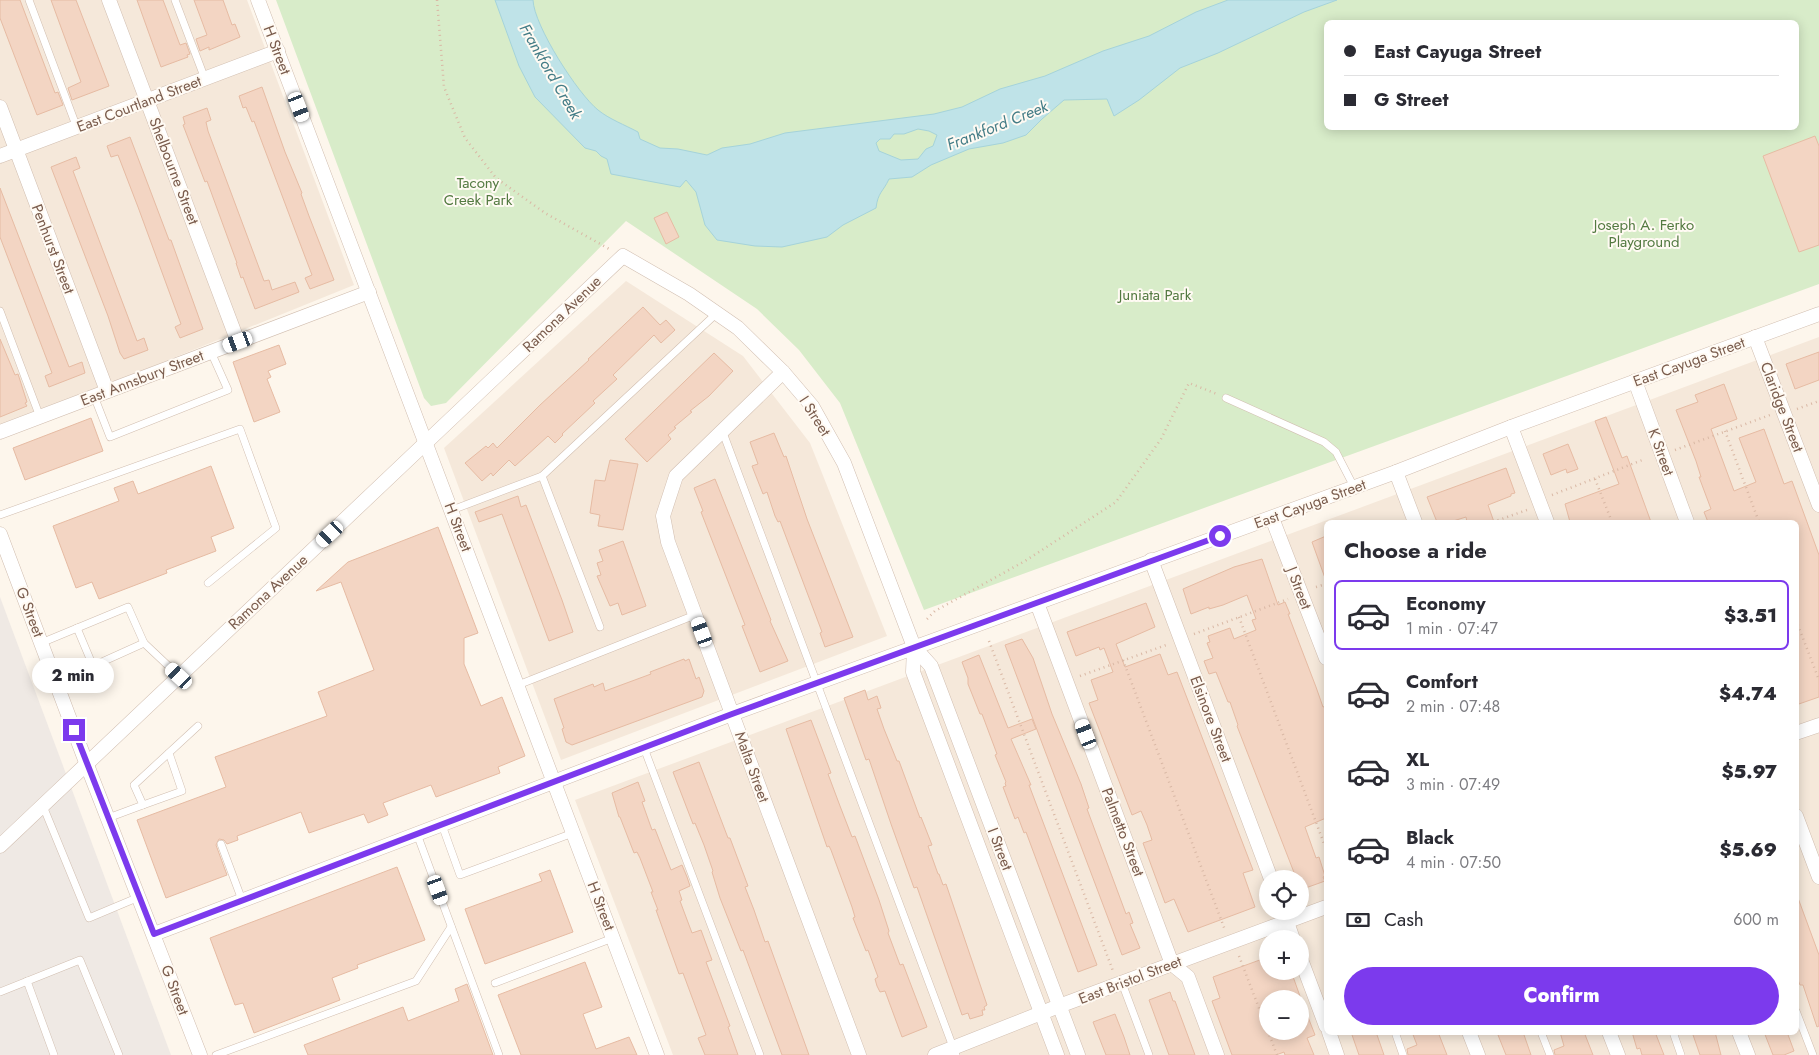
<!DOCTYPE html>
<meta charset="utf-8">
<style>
body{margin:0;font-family:Jost,sans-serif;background:#f7f7f7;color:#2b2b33;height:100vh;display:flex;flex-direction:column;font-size:19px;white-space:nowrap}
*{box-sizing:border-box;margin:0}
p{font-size:16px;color:#7c7c81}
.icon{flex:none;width:28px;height:28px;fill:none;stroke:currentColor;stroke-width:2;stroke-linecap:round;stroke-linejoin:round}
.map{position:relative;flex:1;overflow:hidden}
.side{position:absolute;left:1324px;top:520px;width:475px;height:515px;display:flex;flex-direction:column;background:#fff;border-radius:8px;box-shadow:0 2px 12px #0003}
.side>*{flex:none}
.top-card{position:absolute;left:1324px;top:20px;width:475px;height:110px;border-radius:8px;box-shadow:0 2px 12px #0003;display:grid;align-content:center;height:110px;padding:0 20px;background:#fff}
.fabs{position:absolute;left:1259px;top:870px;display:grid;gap:10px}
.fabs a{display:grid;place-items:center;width:50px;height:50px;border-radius:50%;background:#fff;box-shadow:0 2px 12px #0003;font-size:25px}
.end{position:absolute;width:22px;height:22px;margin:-11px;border:6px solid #7c3aed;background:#fff;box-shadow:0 0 0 2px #fff}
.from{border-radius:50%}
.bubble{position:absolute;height:35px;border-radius:18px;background:#fff;box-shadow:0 2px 12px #0003;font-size:16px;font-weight:800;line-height:35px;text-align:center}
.car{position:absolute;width:15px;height:30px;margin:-15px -8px;border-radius:6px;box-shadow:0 0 4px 1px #0007;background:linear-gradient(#fff 24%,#345 0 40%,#fff 0 76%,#345 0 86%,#fff 0)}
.top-card b{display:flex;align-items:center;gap:18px;height:48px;font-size:19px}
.top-card b+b{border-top:1px solid #e1e1e2}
.top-card i{width:12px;height:12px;background:#2b2b33}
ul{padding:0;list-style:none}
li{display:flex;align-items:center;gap:15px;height:70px;margin:0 10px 8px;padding:0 10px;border:2px solid transparent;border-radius:8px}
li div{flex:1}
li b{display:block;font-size:19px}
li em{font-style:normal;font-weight:800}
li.active{border-color:#7c3aed}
li>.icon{width:45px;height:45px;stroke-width:1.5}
h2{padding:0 20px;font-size:22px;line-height:60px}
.pay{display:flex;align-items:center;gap:12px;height:55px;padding:0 20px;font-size:19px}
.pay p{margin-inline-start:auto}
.cta{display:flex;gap:10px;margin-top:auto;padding:10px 20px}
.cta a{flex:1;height:58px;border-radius:30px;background:#7c3aed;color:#fff;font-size:20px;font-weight:800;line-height:58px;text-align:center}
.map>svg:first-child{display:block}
</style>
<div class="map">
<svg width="1819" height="1055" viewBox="0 0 1819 1055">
<rect width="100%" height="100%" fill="#fdf6ec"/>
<!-- residential -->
<g fill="#f5e8da" fill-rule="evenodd">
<path d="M 0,0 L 247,0 L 354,285 L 0,428 Z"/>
<path d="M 626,281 L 743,356 L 810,443 L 887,636 L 561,760 L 444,448 Z"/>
<path d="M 1819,337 L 1819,1055 L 673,1055 L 575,800 ZM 1326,522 L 1796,522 L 1796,1032 L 1326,1032 ZM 1268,879 L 1300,879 L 1300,911 L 1268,911 ZM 1268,939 L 1300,939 L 1300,971 L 1268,971 ZM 1268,999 L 1300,999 L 1300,1031 L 1268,1031 Z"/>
</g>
<!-- industrial -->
<path fill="#efe9e4" d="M 0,597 L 171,1055 L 0,1055 Z"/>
<!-- green -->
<path fill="#d8ecc9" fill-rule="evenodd" d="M 276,0 L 1819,0 L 1819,284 L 924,610 L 840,403 L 799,350 L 757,309 L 626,221 L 446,403 L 431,406 L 424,398 ZM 1326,22 L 1796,22 L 1796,128 L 1326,128 Z"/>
<!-- water -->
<path fill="#bfe3e8" stroke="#a5d3da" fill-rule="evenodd" d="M 495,0 L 533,0 C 534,26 578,94 598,110 C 609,119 625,125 638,132 L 640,139 L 660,148 L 678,149 L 707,155 L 722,148 L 750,144 L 785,133 L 934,114 L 962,107 L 1000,89 L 1045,76 L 1103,51 L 1149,36 L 1196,12 L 1228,0 L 1337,0 L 1304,12 L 1218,53 L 1180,68 L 1139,100 L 1114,116 L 1107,99 L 1064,100 L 1042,119 L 1026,135 L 1003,143 L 969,149 L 931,165 L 912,177 L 889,179 C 883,192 878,192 876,208 L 843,225 L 827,237 L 782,247 L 755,246 L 717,240 L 705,225 L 696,192 L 686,180 L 680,187 L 611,174 L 607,159 L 601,156 L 596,151 L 585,148 L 535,97 L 519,66 ZM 918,129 L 929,131 L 937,135 L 933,146 L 926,149 L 918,159 L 901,160 L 879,151 L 876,143 L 880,139 L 890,139 L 894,134 L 904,134 Z"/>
<!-- building -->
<g fill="#f3d5c3" stroke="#e6bba3">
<path d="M 0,0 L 20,0 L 55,93 L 58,92 L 63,105 L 37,115 L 0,18 Z"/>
<path d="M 51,0 L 76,0 L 109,86 L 72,100 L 68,88 L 81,82 Z"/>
<path d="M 137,0 L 163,0 L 180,45 L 186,43 L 190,54 L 187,55 L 188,57 L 161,67 Z"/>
<path d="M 194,0 L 223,0 L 232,25 L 235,24 L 240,37 L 209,50 L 209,47 L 200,51 L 196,39 L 207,35 Z"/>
<path d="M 262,87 L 285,152 L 302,193 L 301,194 L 309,216 L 334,280 L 310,289 L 305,278 L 312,275 L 304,254 L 254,121 L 252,122 L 246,107 L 243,108 L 239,96 Z"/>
<path d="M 207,108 L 211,120 L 206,122 L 208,131 L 264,281 L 269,280 L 272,290 L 295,282 L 299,292 L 255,309 L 243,277 L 241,278 L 236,263 L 237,263 L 207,181 L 205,182 L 183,125 L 185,124 L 183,117 Z"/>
<path d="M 1815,136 L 1819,146 L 1819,245 L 1799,252 L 1763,156 Z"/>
<path d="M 130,137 L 169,240 L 171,240 L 203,329 L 180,338 L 175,327 L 181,324 L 138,207 L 118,155 L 111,157 L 107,146 Z"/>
<path d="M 76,157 L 80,168 L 73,171 L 125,309 L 137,341 L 144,338 L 148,350 L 124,359 L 120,353 L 108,316 L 51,167 Z"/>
<path d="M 0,188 L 69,367 L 82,362 L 85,373 L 49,387 L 45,376 L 52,373 L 0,237 Z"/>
<path d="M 667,212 L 679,237 L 666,244 L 654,218 Z"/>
<path d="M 643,307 L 660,325 L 666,320 L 675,330 L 661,343 L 654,335 L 613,375 L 617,379 L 593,401 L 595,403 L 562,434 L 563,435 L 555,443 L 548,436 L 515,466 L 509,460 L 493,476 L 491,473 L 482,481 L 465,463 L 486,446 L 488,448 L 493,443 L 497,448 L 540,405 L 589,360 L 588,359 Z"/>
<path d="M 0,339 L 15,375 L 18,374 L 27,402 L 25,403 L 27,406 L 0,417 Z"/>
<path d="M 279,345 L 286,364 L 268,371 L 271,377 L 267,379 L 280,412 L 254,422 L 233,362 Z"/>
<path d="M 1819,352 L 1819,380 L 1795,389 L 1786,364 Z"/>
<path d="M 714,353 L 733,371 L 709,396 L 690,411 L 692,412 L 674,427 L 676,428 L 668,435 L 671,439 L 647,462 L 625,439 Z"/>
<path d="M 1724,384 L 1737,419 L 1711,429 L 1734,491 L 1756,482 L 1739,438 L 1764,429 L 1784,484 L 1792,481 L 1819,555 L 1819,697 L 1796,705 L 1796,522 L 1708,522 L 1704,512 L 1711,509 L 1699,477 L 1701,477 L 1696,461 L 1676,410 L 1698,402 L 1695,395 Z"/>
<path d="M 1606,417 L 1622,458 L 1627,456 L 1651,522 L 1570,522 L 1565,504 L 1619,484 L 1595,421 Z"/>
<path d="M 91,418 L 103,451 L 25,480 L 13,448 Z"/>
<path d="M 774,433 L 784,457 L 786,456 L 807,519 L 853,637 L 825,647 L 820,633 L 822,632 L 780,521 L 778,522 L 775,516 L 767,492 L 763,494 L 752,466 L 758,464 L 750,442 Z"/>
<path d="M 1568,444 L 1578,469 L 1567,473 L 1566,469 L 1551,475 L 1543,454 Z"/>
<path d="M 610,460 L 638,464 L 623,530 L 598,526 L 600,515 L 590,513 L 595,480 L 605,481 Z"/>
<path d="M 211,466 L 234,528 L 211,537 L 216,551 L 166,570 L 167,573 L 99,599 L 92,582 L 76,588 L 53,526 L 119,501 L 114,488 L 133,481 L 138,494 Z"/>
<path d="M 1506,468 L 1515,493 L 1511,494 L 1511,496 L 1488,505 L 1494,522 L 1467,522 L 1466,517 L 1450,522 L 1437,522 L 1427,497 Z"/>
<path d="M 715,479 L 771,620 L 770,621 L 788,661 L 760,672 L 742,626 L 745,625 L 701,512 L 703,511 L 694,488 Z"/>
<path d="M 518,496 L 521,507 L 526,505 L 562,600 L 573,632 L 549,641 L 502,514 L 479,522 L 475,512 Z"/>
<path d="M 438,527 L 478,633 L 464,638 L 464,664 L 481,706 L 502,697 L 525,756 L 498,767 L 500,773 L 436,797 L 431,785 L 383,803 L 388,815 L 368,823 L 364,814 L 309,833 L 301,812 L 237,836 L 238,840 L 227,844 L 224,840 L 219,839 L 216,845 L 227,875 L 166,898 L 137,820 L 226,787 L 215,757 L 327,716 L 318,692 L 374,670 L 341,582 L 316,591 L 348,562 Z"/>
<path d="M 1326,536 L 1326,577 L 1325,578 L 1312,542 Z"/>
<path d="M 623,541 L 646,606 L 622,615 L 618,603 L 610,606 L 597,576 L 601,575 L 597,563 L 603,561 L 599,550 Z"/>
<path d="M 1262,559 L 1278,605 L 1285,602 L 1290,614 L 1288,614 L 1316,687 L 1323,707 L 1326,706 L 1326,818 L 1305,827 L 1316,858 L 1319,857 L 1325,876 L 1323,877 L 1325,881 L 1300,890 L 1300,879 L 1296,879 L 1295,875 L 1237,726 L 1238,725 L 1230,702 L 1228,702 L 1216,672 L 1209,674 L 1204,661 L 1213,658 L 1207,643 L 1210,642 L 1208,636 L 1230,628 L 1234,639 L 1256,630 L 1252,620 L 1256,619 L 1247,595 L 1223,605 L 1209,609 L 1209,607 L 1191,614 L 1183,589 L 1234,567 Z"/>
<path d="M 1146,603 L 1155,627 L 1116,644 L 1125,667 L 1160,654 L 1168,675 L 1177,672 L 1253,870 L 1243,873 L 1255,907 L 1188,932 L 1174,899 L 1165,903 L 1143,843 L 1152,840 L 1147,825 L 1141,811 L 1132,815 L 1089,703 L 1098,700 L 1091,680 L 1113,672 L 1104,648 L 1100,650 L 1099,647 L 1076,656 L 1067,632 Z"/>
<path d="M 1022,639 L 1033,658 L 1052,714 L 1081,784 L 1089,808 L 1087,809 L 1126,914 L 1129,912 L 1133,923 L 1130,924 L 1140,948 L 1122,955 L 1005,645 Z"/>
<path d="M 979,655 L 1008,728 L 1032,719 L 1036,729 L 1011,739 L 1031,785 L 1029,785 L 1097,965 L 1078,972 L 1026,832 L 1024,833 L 1018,817 L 1015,819 L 1003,787 L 1006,786 L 1005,783 L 1006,782 L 995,755 L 997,754 L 982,714 L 980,714 L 968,684 L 968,678 L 962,662 Z"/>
<path d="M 684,659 L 685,661 L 689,659 L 696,679 L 699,677 L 704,691 L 702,697 L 572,745 L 566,742 L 562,729 L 564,728 L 554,699 L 593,684 L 594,687 L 603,683 L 605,691 L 651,674 L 650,672 Z"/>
<path d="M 865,690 L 868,700 L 877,696 L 881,708 L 877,709 L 884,729 L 897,761 L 899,761 L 920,818 L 921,817 L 932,845 L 928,846 L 938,874 L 939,874 L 943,885 L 946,884 L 987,1005 L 984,1007 L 985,1010 L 982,1010 L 983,1015 L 970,1019 L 968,1013 L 962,1015 L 917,887 L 914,888 L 891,824 L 869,759 L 866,760 L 844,698 Z"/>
<path d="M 811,720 L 831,773 L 828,774 L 840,806 L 852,837 L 855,836 L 879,900 L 889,931 L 888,933 L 900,965 L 903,964 L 927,1027 L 902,1037 L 885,991 L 880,992 L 877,986 L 875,979 L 878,977 L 868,950 L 866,951 L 853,918 L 855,917 L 852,907 L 831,850 L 829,846 L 827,847 L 786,729 Z"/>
<path d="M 699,762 L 728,838 L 730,838 L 748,886 L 745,887 L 754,910 L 765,942 L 768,941 L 772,952 L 809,1055 L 782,1055 L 743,950 L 741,951 L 720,898 L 712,872 L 713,871 L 704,845 L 695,823 L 693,824 L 673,772 Z"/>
<path d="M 638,782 L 645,801 L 642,802 L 652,830 L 655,829 L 671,870 L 682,865 L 687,877 L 690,886 L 679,891 L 682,900 L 680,901 L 692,933 L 701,930 L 712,960 L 706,962 L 730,1026 L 728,1027 L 738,1055 L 705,1055 L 698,1038 L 706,1035 L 683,973 L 679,974 L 656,910 L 658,910 L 651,892 L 653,892 L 640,858 L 637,852 L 634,853 L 620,817 L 619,817 L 612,793 Z"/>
<path d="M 397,867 L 425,940 L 357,965 L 358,968 L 332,978 L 340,1000 L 254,1033 L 243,1003 L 235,1005 L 210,938 Z"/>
<path d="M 550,870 L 573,932 L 485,964 L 465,909 L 542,881 L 539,874 Z"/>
<path d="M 1798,898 L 1819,955 L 1819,1026 L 1817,1027 L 1803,985 L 1800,985 L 1796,975 L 1796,899 Z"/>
<path d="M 1268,957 L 1268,971 L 1291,971 L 1301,999 L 1268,999 L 1268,1031 L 1300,1031 L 1300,1000 L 1301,999 L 1315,1035 L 1307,1038 L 1314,1055 L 1285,1055 L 1284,1052 L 1276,1055 L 1232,1055 L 1212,1001 L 1220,998 L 1213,977 Z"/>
<path d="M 585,962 L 602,1007 L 583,1014 L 596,1049 L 629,1037 L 637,1055 L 521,1055 L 498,995 Z"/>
<path d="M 467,984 L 493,1055 L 308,1055 L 304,1045 L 403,1007 L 408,1021 L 459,1001 L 455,989 Z"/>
<path d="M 1170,992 L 1173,1001 L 1175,1001 L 1195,1055 L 1169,1055 L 1149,1000 Z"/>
<path d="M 1115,1014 L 1124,1037 L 1130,1055 L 1106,1055 L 1093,1022 Z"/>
<path d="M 1351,1032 L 1376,1032 L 1384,1055 L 1359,1055 Z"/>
<path d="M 1412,1032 L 1438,1032 L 1447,1055 L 1408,1055 L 1407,1049 L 1417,1045 Z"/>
<path d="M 1506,1032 L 1523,1032 L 1531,1055 L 1506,1055 L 1498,1035 Z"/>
<path d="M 1560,1032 L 1584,1032 L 1593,1055 L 1555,1055 L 1554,1050 L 1564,1046 Z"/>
<path d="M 1632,1032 L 1655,1032 L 1664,1055 L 1642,1055 L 1640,1048 L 1637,1049 Z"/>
<path d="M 1692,1032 L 1715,1032 L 1721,1055 L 1700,1055 Z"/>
<path d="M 1764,1032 L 1787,1032 L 1794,1051 L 1784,1055 L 1773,1055 Z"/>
</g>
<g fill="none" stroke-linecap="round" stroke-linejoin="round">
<defs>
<g id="lane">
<path d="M 29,0 L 77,128"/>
<path d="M 175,0 L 205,79"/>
<path d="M 0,311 L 40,417"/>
<path d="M 94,396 L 110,437 L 228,390 L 211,352"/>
<path d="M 1226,398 L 1324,442 L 1336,452 L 1354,487"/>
<path d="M 722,430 L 956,1055"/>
<path d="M 542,476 L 600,627"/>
<path d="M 452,510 L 542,476 L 717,313"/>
<path d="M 0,515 L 240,429 L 276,528 L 208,583"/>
<path d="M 77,628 L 93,666 L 144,643"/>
<path d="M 41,643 L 128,607 L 144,643 L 179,676"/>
<path d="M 518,685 L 695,615"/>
<path d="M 644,748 L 760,1055"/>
<path d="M 143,805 L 182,791 L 169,753"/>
<path d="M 43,806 L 89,918 L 139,897"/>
<path d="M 108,818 L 143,805 L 134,785 L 198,726"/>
<path d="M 442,825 L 460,875 L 573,833"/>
<path d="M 417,834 L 499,1055"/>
<path d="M 221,844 L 242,900"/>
<path d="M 27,981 L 54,1055"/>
<path d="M 495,983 L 613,938"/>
<path d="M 1122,983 L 1149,1055"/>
<path d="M 0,992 L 80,960 L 119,1055"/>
<path d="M 1796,1011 L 1813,1055"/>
<path d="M 1395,1032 L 1403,1055"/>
<path d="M 1541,1032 L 1550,1055"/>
<path d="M 1673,1032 L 1681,1055"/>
<path d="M 216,1055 L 416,981 L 451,927"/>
</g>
<g id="street">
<path d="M 109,0 L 238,342"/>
<path d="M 258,0 L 657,1055"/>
<path d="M 0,107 L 107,391"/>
<path d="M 0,156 L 278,51"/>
<path d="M 1755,337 L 1819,505"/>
<path d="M 783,372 L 676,476 L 663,516 L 668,542 L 859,1055"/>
<path d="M 1635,381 L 1687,522"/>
<path d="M 1511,427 L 1547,522"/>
<path d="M 0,432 L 369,292"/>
<path d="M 1396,472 L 1415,522"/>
<path d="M 1272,518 L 1326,658"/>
<path d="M 0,534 L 87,765 L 200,1055"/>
<path d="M 1151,560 L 1271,879"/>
<path d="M 1037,603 L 1172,964 L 1188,977 L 1217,1055"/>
<path d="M 914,647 L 913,672 L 1057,1055"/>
<path d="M 1796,733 L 1819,725"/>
<path d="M 1796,816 L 1819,877"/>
<path d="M 0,846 L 623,256 L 689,294 L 738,328 L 783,372 L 812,406 L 844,463 L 914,647 L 931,666 L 1078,1055"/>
<path d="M 1283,911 L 1293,939"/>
<path d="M 154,934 L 732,714 L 1396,472 L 1511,427 L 1819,314"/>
<path d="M 1300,957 L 1326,1026"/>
<path d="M 1329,1032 L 1337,1055"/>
<path d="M 1469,1032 L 1478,1055"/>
<path d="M 1609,1032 L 1618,1055"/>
<path d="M 1739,1032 L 1748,1055"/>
<path d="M 935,1055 L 1059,1006 L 1326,907"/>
</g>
</defs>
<!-- lane casing -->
<use href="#lane" stroke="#d1beb0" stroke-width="8"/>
<!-- street casing -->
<use href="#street" stroke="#d1beb0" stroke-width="15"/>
<!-- path -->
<g stroke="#d9b8a5" stroke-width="2.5" stroke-dasharray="1 4" stroke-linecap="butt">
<path d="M 437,0 L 444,87 L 465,138 L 496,178 L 545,213 L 611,250"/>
<path d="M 1797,409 L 1819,401"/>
<path d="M 1725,431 L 1759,522"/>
<path d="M 1675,450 L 1770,415"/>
<path d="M 1595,479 L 1612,522"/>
<path d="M 1552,495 L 1645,459"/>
<path d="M 1493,522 L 1527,510"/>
<path d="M 1316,587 L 1326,584"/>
<path d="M 1239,617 L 1326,849"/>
<path d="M 927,619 L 935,611 L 1025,561 L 1116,502 L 1161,439 L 1189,383 L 1217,394"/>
<path d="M 1796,620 L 1819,680"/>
<path d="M 1194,634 L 1288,599"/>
<path d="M 989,641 L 1113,971"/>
<path d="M 1123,660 L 1225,930"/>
<path d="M 1080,676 L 1169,644"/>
<path d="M 1239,956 L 1277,1055"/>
</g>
<!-- lane -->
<use href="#lane" stroke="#fff" stroke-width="7"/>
<!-- street -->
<use href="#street" stroke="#fff" stroke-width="14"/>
</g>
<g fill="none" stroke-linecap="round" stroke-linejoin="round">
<!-- route -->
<path stroke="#7c3aed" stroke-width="6" d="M 74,730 L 154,934 L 732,714 L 1220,536"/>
</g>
<g text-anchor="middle" stroke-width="4" stroke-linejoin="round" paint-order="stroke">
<!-- street labels -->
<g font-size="15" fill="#7a5c4d" stroke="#fffaf3">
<text transform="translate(277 50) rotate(69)" y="5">H Street</text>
<text transform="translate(139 104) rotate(-21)" y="5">East Courtland Street</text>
<text transform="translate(174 171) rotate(69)" y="5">Shelbourne Street</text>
<text transform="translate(53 249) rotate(69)" y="5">Penhurst Street</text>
<text transform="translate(562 314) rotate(-44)" y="5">Ramona Avenue</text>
<text transform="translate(1689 362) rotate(-20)" y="5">East Cayuga Street</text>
<text transform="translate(142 378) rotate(-21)" y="5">East Annsbury Street</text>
<text transform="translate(1782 407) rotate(69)" y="5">Claridge Street</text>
<text transform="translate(815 416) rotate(57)" y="5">I Street</text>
<text transform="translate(1661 452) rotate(70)" y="5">K Street</text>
<text transform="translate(1310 504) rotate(-20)" y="5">East Cayuga Street</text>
<text transform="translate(458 527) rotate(69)" y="5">H Street</text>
<text transform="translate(1299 588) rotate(69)" y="5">J Street</text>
<text transform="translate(268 592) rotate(-43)" y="5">Ramona Avenue</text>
<text transform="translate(30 612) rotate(69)" y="5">G Street</text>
<text transform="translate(1211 719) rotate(69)" y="5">Elsinore Street</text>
<text transform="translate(752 767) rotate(70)" y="5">Malta Street</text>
<text transform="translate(1123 832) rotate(69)" y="5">Palmetto Street</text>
<text transform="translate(1000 849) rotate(69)" y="5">I Street</text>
<text transform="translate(601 906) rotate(69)" y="5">H Street</text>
<text transform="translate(1130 980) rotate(-21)" y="5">East Bristol Street</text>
<text transform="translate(175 990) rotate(69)" y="5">G Street</text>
</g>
<!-- park labels -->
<g font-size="15" fill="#537a41" stroke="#fffaf3">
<text x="478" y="188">Tacony<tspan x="478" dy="17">Creek Park</tspan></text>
<text x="1644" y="230">Joseph A. Ferko<tspan x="1644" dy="17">Playground</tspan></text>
<text x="1155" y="300">Juniata Park</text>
</g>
<!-- water labels -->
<g font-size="16" font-style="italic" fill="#437c86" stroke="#fffaf3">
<text transform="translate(551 71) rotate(60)" y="6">Frankford Creek</text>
<text transform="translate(997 125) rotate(-22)" y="6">Frankford Creek</text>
</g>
</g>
</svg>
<div class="fabs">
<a><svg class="icon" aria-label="locate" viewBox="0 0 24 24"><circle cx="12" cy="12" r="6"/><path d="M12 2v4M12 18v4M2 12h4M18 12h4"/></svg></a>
<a>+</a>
<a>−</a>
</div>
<i class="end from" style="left:1220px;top:536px"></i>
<i class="end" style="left:74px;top:730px"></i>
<div class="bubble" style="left:32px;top:658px;width:82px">2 min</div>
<i class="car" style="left:299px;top:107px;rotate:159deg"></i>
<i class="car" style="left:238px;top:342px;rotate:250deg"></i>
<i class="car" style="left:330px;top:534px;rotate:227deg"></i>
<i class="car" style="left:702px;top:632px;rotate:340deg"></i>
<i class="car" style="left:179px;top:676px;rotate:313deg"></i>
<i class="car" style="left:1086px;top:734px;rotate:339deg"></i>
<i class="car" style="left:438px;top:890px;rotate:160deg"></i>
<div class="top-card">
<b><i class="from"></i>East Cayuga Street</b>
<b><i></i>G Street</b>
</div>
<section class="side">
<h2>Choose a ride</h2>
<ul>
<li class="active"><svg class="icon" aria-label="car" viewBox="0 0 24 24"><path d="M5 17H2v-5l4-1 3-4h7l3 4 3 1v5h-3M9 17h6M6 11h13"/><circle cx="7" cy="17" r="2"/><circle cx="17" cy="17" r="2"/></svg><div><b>Economy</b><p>1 min · 07:47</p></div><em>$3.51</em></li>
<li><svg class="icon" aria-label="car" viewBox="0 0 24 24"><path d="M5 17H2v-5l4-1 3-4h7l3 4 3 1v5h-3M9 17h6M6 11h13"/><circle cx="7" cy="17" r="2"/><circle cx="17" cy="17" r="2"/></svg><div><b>Comfort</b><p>2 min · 07:48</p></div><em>$4.74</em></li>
<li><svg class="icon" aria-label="car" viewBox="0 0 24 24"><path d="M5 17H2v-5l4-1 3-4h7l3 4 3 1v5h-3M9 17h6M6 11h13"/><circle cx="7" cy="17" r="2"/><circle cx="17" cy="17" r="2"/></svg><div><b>XL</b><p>3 min · 07:49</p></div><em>$5.97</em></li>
<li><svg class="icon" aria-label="car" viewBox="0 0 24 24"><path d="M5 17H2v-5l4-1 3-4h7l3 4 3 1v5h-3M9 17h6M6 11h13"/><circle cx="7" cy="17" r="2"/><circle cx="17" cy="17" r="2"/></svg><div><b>Black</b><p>4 min · 07:50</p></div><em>$5.69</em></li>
</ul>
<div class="pay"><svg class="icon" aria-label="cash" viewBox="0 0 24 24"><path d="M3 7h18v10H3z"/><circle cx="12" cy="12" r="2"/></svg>Cash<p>600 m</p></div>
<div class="cta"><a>Confirm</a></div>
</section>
</div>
